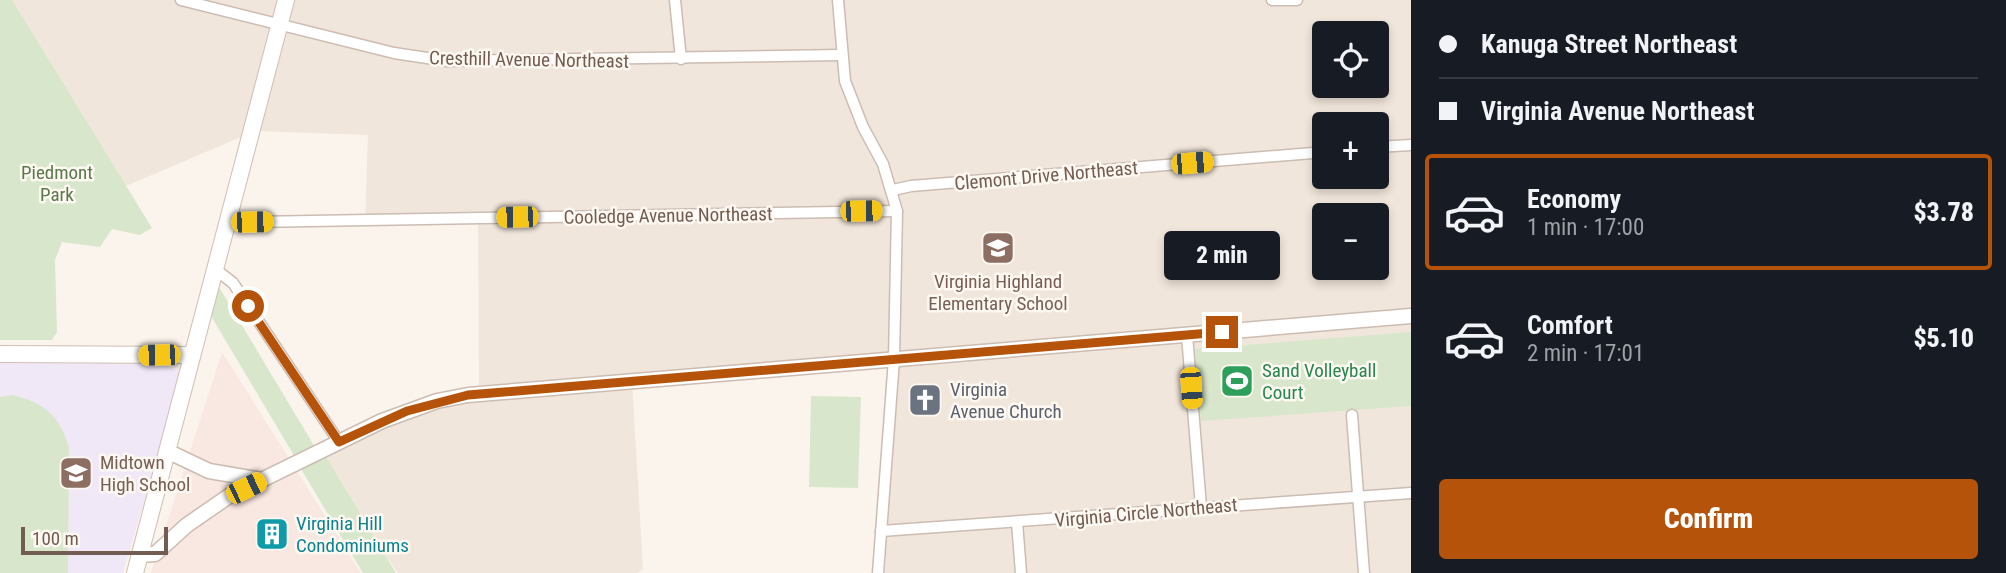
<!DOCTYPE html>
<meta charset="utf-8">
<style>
body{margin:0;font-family:"Roboto Condensed",sans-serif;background:#242831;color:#f1f3f6;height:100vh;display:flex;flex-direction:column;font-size:26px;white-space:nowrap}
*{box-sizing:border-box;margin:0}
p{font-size:23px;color:#9ea1a6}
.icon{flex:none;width:38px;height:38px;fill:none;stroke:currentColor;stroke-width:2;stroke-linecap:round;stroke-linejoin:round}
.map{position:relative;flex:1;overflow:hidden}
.drawer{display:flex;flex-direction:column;background:#171b24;width:595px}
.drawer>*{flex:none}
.top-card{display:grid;align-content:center;height:154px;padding:0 28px;background:#171b24}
.tools{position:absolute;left:1312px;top:21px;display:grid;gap:14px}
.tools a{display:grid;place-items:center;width:77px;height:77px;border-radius:7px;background:#171b24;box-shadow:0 4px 10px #0003;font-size:35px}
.scale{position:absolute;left:21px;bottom:18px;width:147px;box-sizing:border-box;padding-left:7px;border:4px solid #735c51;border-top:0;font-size:19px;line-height:24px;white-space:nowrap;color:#735c51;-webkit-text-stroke:5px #fdf8f2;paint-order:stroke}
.end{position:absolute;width:32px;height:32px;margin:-16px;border:9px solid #b45309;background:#fff;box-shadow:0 0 0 4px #fff}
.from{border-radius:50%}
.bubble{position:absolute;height:49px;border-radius:7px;background:#171b24;box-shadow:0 4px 10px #0003;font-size:23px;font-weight:800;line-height:49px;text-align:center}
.car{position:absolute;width:21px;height:42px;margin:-21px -10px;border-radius:9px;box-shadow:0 0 5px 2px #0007;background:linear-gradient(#f5c518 24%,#345 0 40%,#f5c518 0 76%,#345 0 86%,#f5c518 0)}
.top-card b{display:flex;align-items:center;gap:24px;height:66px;font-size:26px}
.top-card b+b{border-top:2px solid #363941}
.top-card i{width:18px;height:18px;background:#f1f3f6}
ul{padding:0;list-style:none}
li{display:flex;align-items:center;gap:21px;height:116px;margin:0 14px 10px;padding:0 14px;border:4px solid transparent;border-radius:7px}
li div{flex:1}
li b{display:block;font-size:26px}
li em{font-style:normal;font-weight:800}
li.active{border-color:#b45309}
li>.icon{width:63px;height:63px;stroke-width:1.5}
.action{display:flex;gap:14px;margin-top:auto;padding:14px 28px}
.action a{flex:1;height:80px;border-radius:7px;background:#b45309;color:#fff;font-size:28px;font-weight:800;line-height:80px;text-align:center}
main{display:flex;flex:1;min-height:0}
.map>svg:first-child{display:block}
</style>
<main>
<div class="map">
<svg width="1411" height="573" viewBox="0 0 1411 573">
<rect width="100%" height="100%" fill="#fbf4ec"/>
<!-- residential -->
<path fill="#f1e6db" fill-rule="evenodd" d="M 7,0 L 1411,0 L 1411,573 L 885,573 L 894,360 L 632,380 L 643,569 L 637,573 L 398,573 L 315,453 L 479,390 L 478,219 L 365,222 L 368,135 L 255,131 L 126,186 ZM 1325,33 L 1377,33 L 1377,86 L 1325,86 ZM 1325,124 L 1377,124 L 1377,177 L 1325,177 ZM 1325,215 L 1377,215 L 1377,268 L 1325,268 Z"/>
<!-- commercial -->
<path fill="#f9e7e1" d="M 222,352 L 361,573 L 151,573 Z"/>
<!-- education -->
<path fill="#f1e8f7" d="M 0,362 L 156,362 L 182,372 L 123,573 L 0,573 Z"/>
<!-- green -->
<g fill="#d8e7cb">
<path d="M 0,0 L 12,0 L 152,228 L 140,235 L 112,229 L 100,247 L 62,242 L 55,260 L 57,332 L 52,340 L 0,340 Z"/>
<path d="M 216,282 L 316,449 L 296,459 L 208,311 Z"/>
<path d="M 1411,332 L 1411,406 L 1201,421 L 1195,349 Z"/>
<path d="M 12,395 C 44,402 60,416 69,448 L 68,573 L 0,573 L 0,397 Z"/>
<path d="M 811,396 L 861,397 L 858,488 L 809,487 Z"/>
<path d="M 323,452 L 396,573 L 363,573 L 298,464 Z"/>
</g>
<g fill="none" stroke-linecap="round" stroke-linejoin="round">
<defs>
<g id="minor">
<path d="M 181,0 L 394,53 L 447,61 L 841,55"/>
<path d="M 675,0 L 681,59"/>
<path d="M 838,0 L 845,81 L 863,127 L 883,164 L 897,211 L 894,359 L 878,573"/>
<path d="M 1272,0 L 1297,0"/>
<path d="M 1377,147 L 1411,145"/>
<path d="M 893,190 L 911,186 L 1325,152"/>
<path d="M 229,216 L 252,222 L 897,211"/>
<path d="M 215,269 L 233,283 L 339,442"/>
<path d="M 1187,335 L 1201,507"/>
<path d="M 1352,415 L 1364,573"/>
<path d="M 1017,522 L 1021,573"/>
<path d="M 881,531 L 1411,493"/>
</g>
<g id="tertiary">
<path d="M 167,451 L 209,471 L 262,480"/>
<path d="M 139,555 L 155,554 L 187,525 L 229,496 L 382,421 L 437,401 L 468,395 L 1411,316"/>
</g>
<g id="secondary">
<path d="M 0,354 L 192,355"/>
<path d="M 135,573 L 286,0"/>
</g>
</defs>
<!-- minor casing -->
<use href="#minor" stroke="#ccbcb2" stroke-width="13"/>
<!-- tertiary casing -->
<use href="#tertiary" stroke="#ccbcb2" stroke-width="17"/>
<!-- secondary casing -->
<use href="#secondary" stroke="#d0beb3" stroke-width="18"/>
<!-- minor -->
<use href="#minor" stroke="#fff" stroke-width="10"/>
<!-- tertiary -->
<use href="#tertiary" stroke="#fff" stroke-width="14"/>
<!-- secondary -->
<use href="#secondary" stroke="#fff" stroke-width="16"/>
</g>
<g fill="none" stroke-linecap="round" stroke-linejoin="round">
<!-- route -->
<path stroke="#b45309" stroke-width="9" d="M 248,306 L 339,442 L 407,411 L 468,395 L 1222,332"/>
</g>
<!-- icons -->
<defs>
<symbol id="school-square" viewBox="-11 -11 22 22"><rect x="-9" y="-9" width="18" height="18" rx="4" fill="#8d6e63" stroke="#fdf8f2"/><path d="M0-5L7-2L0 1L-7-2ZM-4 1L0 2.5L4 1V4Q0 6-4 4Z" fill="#fff"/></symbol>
<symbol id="stadium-square" viewBox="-11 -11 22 22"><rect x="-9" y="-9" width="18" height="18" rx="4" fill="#2e9e5b" stroke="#fdf8f2"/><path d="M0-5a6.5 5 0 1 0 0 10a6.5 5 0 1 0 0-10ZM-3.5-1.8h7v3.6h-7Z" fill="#fff"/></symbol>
<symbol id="church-square" viewBox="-11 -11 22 22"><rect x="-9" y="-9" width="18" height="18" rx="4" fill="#6b7280" stroke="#fdf8f2"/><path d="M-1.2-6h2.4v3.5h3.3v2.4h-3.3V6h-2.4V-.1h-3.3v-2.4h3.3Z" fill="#fff"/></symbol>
<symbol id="building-square" viewBox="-11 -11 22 22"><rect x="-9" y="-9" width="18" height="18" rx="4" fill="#0f9aa8" stroke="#fdf8f2"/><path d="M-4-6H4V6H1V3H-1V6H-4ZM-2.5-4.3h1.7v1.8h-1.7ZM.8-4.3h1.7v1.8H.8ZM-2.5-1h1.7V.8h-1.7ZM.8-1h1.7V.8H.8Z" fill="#fff"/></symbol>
</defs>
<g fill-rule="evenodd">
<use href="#school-square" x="979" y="229" width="38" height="38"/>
<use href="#stadium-square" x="1218" y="362" width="38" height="38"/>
<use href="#church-square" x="906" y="381" width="38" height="38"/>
<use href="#school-square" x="57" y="454" width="38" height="38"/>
<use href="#building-square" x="253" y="515" width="38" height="38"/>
</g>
<g text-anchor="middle" stroke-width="5" stroke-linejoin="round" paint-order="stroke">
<!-- street labels -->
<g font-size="19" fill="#735c51" stroke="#fdf8f2">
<text transform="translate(529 59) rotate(1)" y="7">Cresthill Avenue Northeast</text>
<text transform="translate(1046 175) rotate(-5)" y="7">Clemont Drive Northeast</text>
<text transform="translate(668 215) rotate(-1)" y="7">Cooledge Avenue Northeast</text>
<text transform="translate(1146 512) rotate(-5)" y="7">Virginia Circle Northeast</text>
</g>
<!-- park labels -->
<g font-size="19" fill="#5a784b" stroke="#fdf8f2">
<text x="57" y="179">Piedmont<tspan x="57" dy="22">Park</tspan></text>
</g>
<!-- education labels -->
<g font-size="19" fill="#785e54" stroke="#fdf8f2">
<text x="998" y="288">Virginia Highland<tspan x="998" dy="22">Elementary School</tspan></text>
<text x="100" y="469" text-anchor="start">Midtown<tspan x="100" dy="22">High School</tspan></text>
</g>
<!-- leisure labels -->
<g font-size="19" fill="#27864d" stroke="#fdf8f2" text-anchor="start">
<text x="1262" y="377">Sand Volleyball<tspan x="1262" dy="22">Court</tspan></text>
</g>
<!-- worship labels -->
<g font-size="19" fill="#5b616d" stroke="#fdf8f2" text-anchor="start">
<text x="950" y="396">Virginia<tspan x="950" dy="22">Avenue Church</tspan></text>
</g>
<!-- culture labels -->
<g font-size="19" fill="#0d838f" stroke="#fdf8f2" text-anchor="start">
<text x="296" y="530">Virginia Hill<tspan x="296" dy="22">Condominiums</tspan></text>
</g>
</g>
</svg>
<div class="tools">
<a><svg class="icon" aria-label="locate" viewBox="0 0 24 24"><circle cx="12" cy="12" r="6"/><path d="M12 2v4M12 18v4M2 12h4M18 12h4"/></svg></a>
<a>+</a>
<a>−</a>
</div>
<div class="scale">100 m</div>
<i class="end from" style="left:248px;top:306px"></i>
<i class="end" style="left:1222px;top:332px"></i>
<div class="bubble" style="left:1164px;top:231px;width:116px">2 min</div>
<i class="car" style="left:1192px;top:163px;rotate:85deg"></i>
<i class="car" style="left:861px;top:211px;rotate:89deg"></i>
<i class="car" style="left:517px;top:217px;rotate:269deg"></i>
<i class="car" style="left:252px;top:222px;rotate:89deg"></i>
<i class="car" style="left:159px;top:355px;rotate:269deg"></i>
<i class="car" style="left:1191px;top:388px;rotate:176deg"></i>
<i class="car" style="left:246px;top:488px;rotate:64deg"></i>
</div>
<section class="drawer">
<div class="top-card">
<b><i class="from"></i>Kanuga Street Northeast</b>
<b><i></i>Virginia Avenue Northeast</b>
</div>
<ul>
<li class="active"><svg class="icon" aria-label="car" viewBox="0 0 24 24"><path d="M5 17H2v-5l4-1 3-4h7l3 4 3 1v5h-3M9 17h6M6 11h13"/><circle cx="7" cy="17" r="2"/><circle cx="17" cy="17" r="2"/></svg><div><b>Economy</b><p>1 min · 17:00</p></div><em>$3.78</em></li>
<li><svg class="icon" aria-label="car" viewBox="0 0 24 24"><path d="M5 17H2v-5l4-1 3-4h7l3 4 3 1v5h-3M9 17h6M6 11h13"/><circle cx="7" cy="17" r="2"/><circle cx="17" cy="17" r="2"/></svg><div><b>Comfort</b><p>2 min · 17:01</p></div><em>$5.10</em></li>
</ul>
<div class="action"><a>Confirm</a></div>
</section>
</main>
